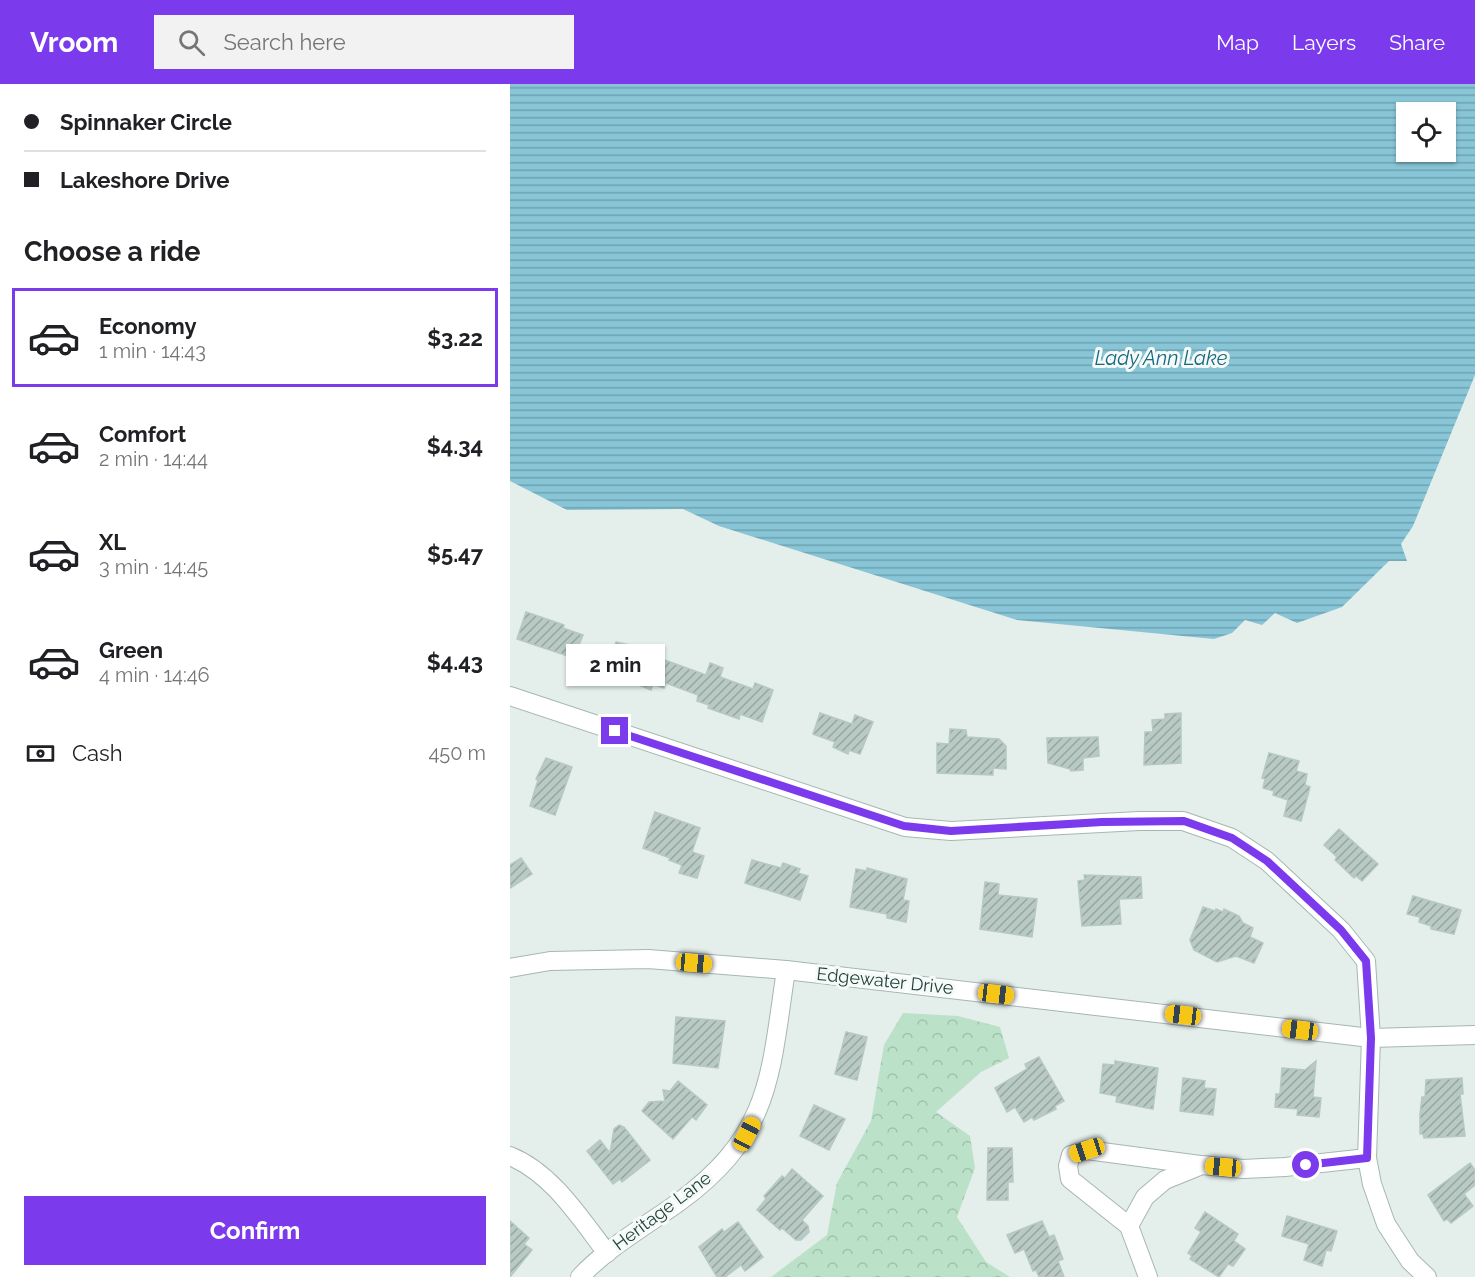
<!DOCTYPE html>
<meta charset="utf-8">
<style>
body{margin:0;font-family:Raleway,sans-serif;background:#f2f2f2;color:#202124;height:100vh;display:flex;flex-direction:column;font-size:22px;white-space:nowrap}
*{box-sizing:border-box;margin:0}
p{font-size:20px;color:#757577}
.icon{flex:none;width:33px;height:33px;fill:none;stroke:currentColor;stroke-width:2;stroke-linecap:round;stroke-linejoin:round}
.map{position:relative;flex:1;overflow:hidden}
.drawer{display:flex;flex-direction:column;background:#fff;width:510px}
.drawer>*{flex:none}
.top-card{display:grid;align-content:center;height:132px;padding:0 24px;background:#fff}
.tools{position:absolute;left:886px;top:18px;display:grid;gap:12px}
.tools a{display:grid;place-items:center;width:60px;height:60px;border-radius:0px;background:#fff;box-shadow:0 2px 4px #0004;font-size:30px}
.end{position:absolute;width:27px;height:27px;margin:-14px;border:8px solid #7c3aed;background:#fff;box-shadow:0 0 0 3px #fff}
.from{border-radius:50%}
.bubble{position:absolute;height:42px;border-radius:0px;background:#fff;box-shadow:0 2px 4px #0004;font-size:20px;font-weight:700;line-height:42px;text-align:center}
.car{position:absolute;width:18px;height:36px;margin:-18px -9px;border-radius:8px;box-shadow:0 0 4px 2px #0007;background:linear-gradient(#f5c518 24%,#345 0 40%,#f5c518 0 76%,#345 0 86%,#f5c518 0)}
.top-card b{display:flex;align-items:center;gap:21px;height:57px;font-size:22px}
.top-card b+b{border-top:2px solid #e0e0e0}
.top-card i{width:15px;height:15px;background:#202124}
ul{padding:0;list-style:none}
li{display:flex;align-items:center;gap:18px;height:99px;margin:0 12px 9px;padding:0 12px;border:3px solid transparent;border-radius:0px}
li div{flex:1}
li b{display:block;font-size:22px}
li em{font-style:normal;font-weight:700}
li.selected{border-color:#7c3aed}
li>.icon{width:54px;height:54px;stroke-width:1.5}
h2{padding:0 24px;font-size:27px;line-height:72px}
.pay{display:flex;align-items:center;gap:15px;height:66px;padding:0 24px;font-size:22px}
.pay p{margin-inline-start:auto}
.primary-button{display:flex;gap:12px;margin-top:auto;padding:12px 24px}
.primary-button a{flex:1;height:69px;border-radius:0px;background:#7c3aed;color:#fff;font-size:24px;font-weight:700;line-height:69px;text-align:center}
header{display:flex;align-items:center;gap:36px;box-sizing:border-box;height:84px;padding:0 30px;background:#7c3aed;color:#fff}
header strong{font-size:28px}
nav{display:flex;gap:33px;margin-inline-start:auto;font-size:21px}
.search{width:420px;height:54px;background:#f2f2f2;display:flex;align-items:center;gap:15px;box-sizing:border-box;padding:0 21px;border-radius:0px;color:#757577;font-size:22px}
main{display:flex;flex:1;min-height:0}
.map>svg:first-child{display:block}
</style>
<header>
<strong>Vroom</strong>
<div class="search"><svg class="icon" aria-label="search" viewBox="0 0 24 24"><circle cx="10" cy="10" r="6"/><path d="M15 15l6 6"/></svg>Search here</div>
<nav><a>Map</a><a>Layers</a><a>Share</a></nav>
</header>
<main>
<section class="drawer">
<div class="top-card">
<b><i class="from"></i>Spinnaker Circle</b>
<b><i></i>Lakeshore Drive</b>
</div>
<h2>Choose a ride</h2>
<ul>
<li class="selected"><svg class="icon" aria-label="car" viewBox="0 0 24 24"><path d="M5 17H2v-5l4-1 3-4h7l3 4 3 1v5h-3M9 17h6M6 11h13"/><circle cx="7" cy="17" r="2"/><circle cx="17" cy="17" r="2"/></svg><div><b>Economy</b><p>1 min · 14:43</p></div><em>$3.22</em></li>
<li><svg class="icon" aria-label="car" viewBox="0 0 24 24"><path d="M5 17H2v-5l4-1 3-4h7l3 4 3 1v5h-3M9 17h6M6 11h13"/><circle cx="7" cy="17" r="2"/><circle cx="17" cy="17" r="2"/></svg><div><b>Comfort</b><p>2 min · 14:44</p></div><em>$4.34</em></li>
<li><svg class="icon" aria-label="car" viewBox="0 0 24 24"><path d="M5 17H2v-5l4-1 3-4h7l3 4 3 1v5h-3M9 17h6M6 11h13"/><circle cx="7" cy="17" r="2"/><circle cx="17" cy="17" r="2"/></svg><div><b>XL</b><p>3 min · 14:45</p></div><em>$5.47</em></li>
<li><svg class="icon" aria-label="car" viewBox="0 0 24 24"><path d="M5 17H2v-5l4-1 3-4h7l3 4 3 1v5h-3M9 17h6M6 11h13"/><circle cx="7" cy="17" r="2"/><circle cx="17" cy="17" r="2"/></svg><div><b>Green</b><p>4 min · 14:46</p></div><em>$4.43</em></li>
</ul>
<div class="pay"><svg class="icon" aria-label="cash" viewBox="0 0 24 24"><path d="M3 7h18v10H3z"/><circle cx="12" cy="12" r="2"/></svg>Cash<p>450 m</p></div>
<div class="primary-button"><a>Confirm</a></div>
</section>
<div class="map">
<svg width="965" height="1193" viewBox="0 0 965 1193">
<defs>
<pattern id="forest-crowns" width="20" height="18" patternUnits="userSpaceOnUse" patternTransform="scale(1.5)"><rect width="20" height="18" fill="#bbe1c8"/><path d="M2 6a3 3 0 1 1 6 0M12 15a3 3 0 1 1 6 0" fill="none" stroke="#a0c2ad"/></pattern>
<pattern id="water-rules" width="6" height="5" patternUnits="userSpaceOnUse" patternTransform="scale(1.5)"><rect width="6" height="5" fill="#88c5d7"/><path d="M0 2.5h6" fill="none" stroke="#6fa2b0"/></pattern>
<pattern id="building-hatch" width="6" height="6" patternUnits="userSpaceOnUse" patternTransform="scale(1.5)"><rect width="6" height="6" fill="#b9c9c3"/><path d="M-1 1l2-2M0 6l6-6M5 7l2-2" fill="none" stroke="#96a5a0"/></pattern>
</defs>
<rect width="100%" height="100%" fill="#e4eeea"/>
<!-- forest -->
<path fill="url(#forest-crowns)" d="M 393,929 L 448,932 L 490,943 L 499,974 L 471,988 L 426,1028 L 460,1052 L 465,1084 L 447,1133 L 476,1178 L 500,1193 L 261,1193 L 317,1151 L 327,1099 L 361,1037 L 374,961 Z"/>
<!-- water -->
<path fill="url(#water-rules)" fill-rule="evenodd" d="M 0,0 L 965,0 L 965,291 L 903,442 L 891,460 L 897,477 L 879,477 L 832,523 L 787,539 L 765,529 L 752,541 L 735,536 L 722,549 L 704,555 L 507,536 L 209,442 L 173,425 L 57,426 L 0,397 ZM 897,28 L 936,28 L 936,68 L 897,68 Z"/>
<!-- building -->
<g fill="url(#building-hatch)" stroke="#b5c9c2" stroke-width="1.5">
<path d="M 16,528 L 54,541 L 53,544 L 73,551 L 64,574 L 7,555 Z"/>
<path d="M 106,558 L 139,565 L 138,570 L 196,591 L 200,579 L 213,584 L 210,593 L 243,605 L 245,599 L 263,606 L 252,638 L 230,630 L 229,635 L 198,624 L 199,621 L 187,617 L 188,611 L 156,599 L 154,604 L 143,600 L 141,606 L 124,599 L 126,593 L 97,583 Z"/>
<path d="M 310,629 L 342,640 L 345,631 L 363,638 L 350,670 L 339,666 L 338,670 L 323,663 L 325,658 L 303,650 Z"/>
<path d="M 671,629 L 671,679 L 634,681 L 635,648 L 643,648 L 642,636 L 655,635 L 655,630 Z"/>
<path d="M 440,645 L 456,646 L 457,653 L 489,655 L 496,662 L 496,685 L 483,684 L 483,691 L 427,689 L 427,659 L 439,660 Z"/>
<path d="M 588,653 L 589,672 L 573,674 L 573,686 L 561,687 L 560,685 L 538,679 L 537,654 Z"/>
<path d="M 759,669 L 789,677 L 786,687 L 797,690 L 795,701 L 800,703 L 791,737 L 774,732 L 778,716 L 763,711 L 764,707 L 753,704 L 755,695 L 752,694 Z"/>
<path d="M 36,674 L 62,683 L 45,731 L 20,722 L 28,696 L 26,695 Z"/>
<path d="M 145,728 L 190,744 L 182,768 L 194,772 L 187,794 L 169,789 L 172,781 L 159,776 L 160,774 L 133,764 Z"/>
<path d="M 829,745 L 868,780 L 852,797 L 846,792 L 844,794 L 825,776 L 827,773 L 814,761 Z"/>
<path d="M 11,774 L 22,790 L 0,804 L 0,781 Z"/>
<path d="M 242,776 L 271,784 L 273,779 L 290,785 L 288,789 L 298,792 L 290,816 L 235,799 Z"/>
<path d="M 357,784 L 397,795 L 393,816 L 399,817 L 396,838 L 377,834 L 377,830 L 340,823 L 346,785 L 357,787 Z"/>
<path d="M 574,791 L 631,793 L 632,814 L 609,815 L 611,840 L 572,842 L 568,797 L 575,796 Z"/>
<path d="M 475,798 L 489,800 L 488,811 L 527,815 L 522,853 L 470,845 Z"/>
<path d="M 903,812 L 951,826 L 944,850 L 921,845 L 921,842 L 909,838 L 910,833 L 897,830 Z"/>
<path d="M 693,823 L 705,827 L 706,825 L 713,828 L 714,825 L 729,832 L 733,839 L 743,844 L 740,853 L 753,859 L 744,879 L 726,872 L 707,878 L 684,866 L 680,856 Z"/>
<path d="M 166,933 L 215,937 L 208,984 L 163,979 Z"/>
<path d="M 336,948 L 357,953 L 347,996 L 325,990 Z"/>
<path d="M 529,973 L 554,1017 L 545,1022 L 546,1025 L 524,1036 L 522,1033 L 514,1038 L 505,1023 L 497,1028 L 485,1004 L 517,985 L 515,980 Z"/>
<path d="M 605,977 L 648,984 L 643,1025 L 606,1018 L 607,1012 L 590,1009 L 593,980 L 605,981 Z"/>
<path d="M 806,977 L 803,1013 L 811,1014 L 809,1033 L 787,1031 L 788,1025 L 765,1023 L 766,1010 L 770,1010 L 772,984 L 795,986 Z"/>
<path d="M 673,994 L 695,997 L 694,1004 L 706,1005 L 703,1031 L 670,1027 Z"/>
<path d="M 952,994 L 953,1010 L 950,1010 L 955,1052 L 914,1054 L 913,1050 L 910,1050 L 910,1030 L 912,1013 L 915,1013 L 916,996 Z"/>
<path d="M 168,997 L 197,1021 L 186,1036 L 182,1033 L 163,1055 L 132,1027 L 139,1018 L 155,1017 L 153,1006 L 160,1007 Z"/>
<path d="M 304,1021 L 335,1035 L 319,1066 L 290,1052 Z"/>
<path d="M 109,1041 L 114,1043 L 140,1076 L 112,1098 L 110,1095 L 103,1100 L 77,1067 L 90,1056 L 100,1069 L 104,1045 Z"/>
<path d="M 478,1064 L 502,1064 L 503,1098 L 498,1098 L 498,1116 L 477,1116 Z"/>
<path d="M 960,1079 L 965,1086 L 965,1101 L 954,1110 L 963,1122 L 941,1139 L 937,1135 L 934,1137 L 918,1111 Z"/>
<path d="M 282,1085 L 313,1112 L 292,1136 L 298,1142 L 299,1148 L 291,1156 L 286,1156 L 272,1144 L 270,1146 L 247,1126 L 256,1115 L 254,1112 L 272,1092 L 275,1094 Z"/>
<path d="M 695,1128 L 728,1150 L 724,1157 L 735,1165 L 723,1182 L 718,1180 L 709,1193 L 680,1175 L 682,1172 L 678,1169 L 691,1148 L 685,1144 Z"/>
<path d="M 777,1132 L 827,1147 L 821,1167 L 816,1166 L 812,1182 L 794,1176 L 799,1160 L 772,1152 Z"/>
<path d="M 0,1137 L 19,1154 L 14,1160 L 22,1166 L 0,1193 Z"/>
<path d="M 532,1137 L 539,1153 L 544,1151 L 553,1175 L 548,1177 L 554,1193 L 529,1193 L 526,1186 L 523,1187 L 514,1165 L 505,1169 L 497,1151 Z"/>
<path d="M 228,1138 L 253,1173 L 235,1187 L 231,1181 L 215,1193 L 207,1193 L 189,1163 L 212,1145 L 214,1148 Z"/>
</g>
<g fill="none" stroke-linecap="round" stroke-linejoin="round">
<defs>
<g id="minor">
<path d="M 0,612 L 395,743 L 441,747 L 629,737 L 673,737 L 722,754 L 757,777 L 831,846 L 856,877 L 861,954 L 857,1074 L 862,1100 L 876,1140 L 900,1177 L 917,1193"/>
<path d="M 0,884 L 40,877 L 138,875 L 276,886 L 861,954 L 965,951"/>
<path d="M 0,1072 C 42,1089 70,1134 97,1169"/>
<path d="M 619,1142 L 560,1095 L 558,1082 L 561,1071 L 577,1066 L 690,1081"/>
<path d="M 70,1193 C 98,1163 136,1142 169,1118 C 262,1050 260,991 276,886"/>
<path d="M 638,1193 L 619,1142 L 635,1113 L 655,1096 L 692,1081 L 733,1085 L 775,1083 L 857,1074"/>
</g>
</defs>
<!-- minor casing -->
<use href="#minor" stroke="#a6b7b2" stroke-width="20"/>
<!-- minor -->
<use href="#minor" stroke="#fff" stroke-width="18"/>
</g>
<g fill="none" stroke-linecap="round" stroke-linejoin="round">
<!-- route -->
<path stroke="#7c3aed" stroke-width="8" d="M 105,647 L 394,742 L 441,747 L 592,738 L 674,737 L 722,754 L 757,777 L 831,846 L 856,877 L 861,954 L 857,1074 L 796,1081"/>
</g>
<g text-anchor="middle" stroke-width="6" stroke-linejoin="round" paint-order="stroke">
<!-- street labels -->
<g font-size="18" fill="#21413b" stroke="#f5faf8">
<text transform="translate(375 897) rotate(6)" y="6">Edgewater Drive</text>
<text transform="translate(152 1127) rotate(-37)" y="6">Heritage Lane</text>
</g>
<!-- water labels -->
<g font-size="20" font-style="italic" fill="#166982" stroke="#f5faf8">
<text x="651" y="281">Lady Ann Lake</text>
</g>
</g>
</svg>
<div class="tools">
<a><svg class="icon" aria-label="locate" viewBox="0 0 24 24"><circle cx="12" cy="12" r="6"/><path d="M12 2v4M12 18v4M2 12h4M18 12h4"/></svg></a>
</div>
<i class="end from" style="left:796px;top:1081px"></i>
<i class="end" style="left:105px;top:647px"></i>
<div class="bubble" style="left:56px;top:560px;width:99px">2 min</div>
<i class="car" style="left:184px;top:879px;rotate:95deg"></i>
<i class="car" style="left:486px;top:910px;rotate:97deg"></i>
<i class="car" style="left:673px;top:931px;rotate:277deg"></i>
<i class="car" style="left:790px;top:946px;rotate:277deg"></i>
<i class="car" style="left:237px;top:1050px;rotate:28deg"></i>
<i class="car" style="left:577px;top:1066px;rotate:252deg"></i>
<i class="car" style="left:713px;top:1083px;rotate:275deg"></i>
</div>
</main>
